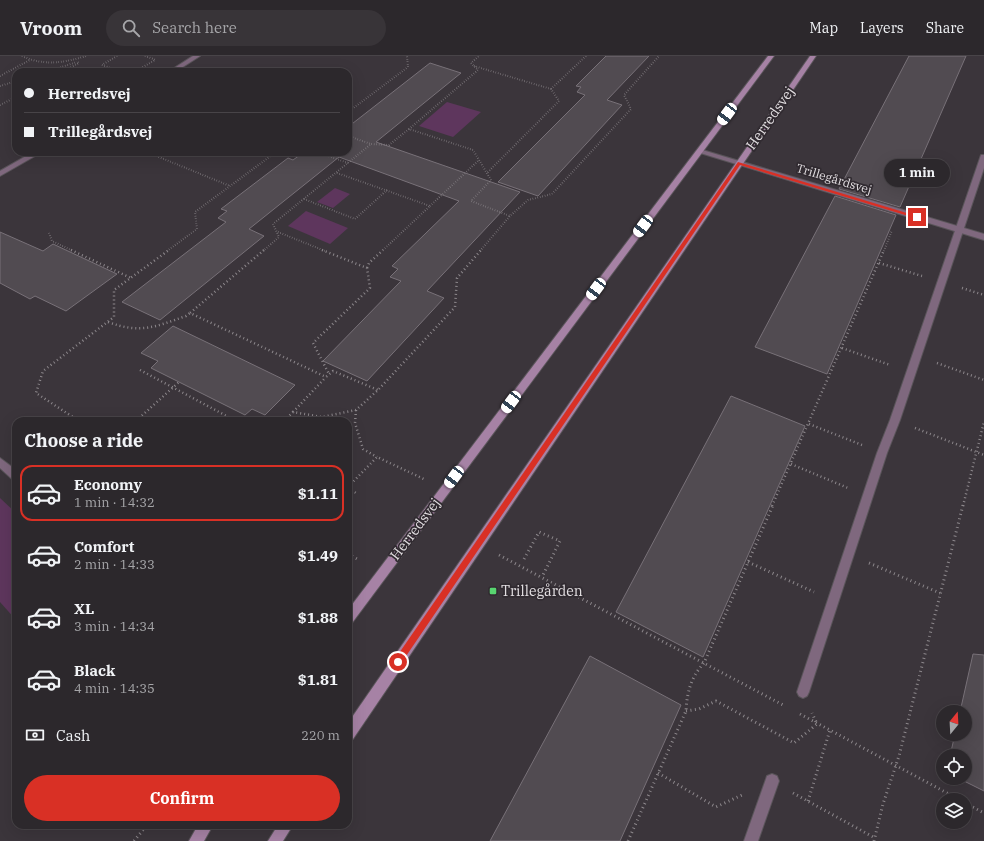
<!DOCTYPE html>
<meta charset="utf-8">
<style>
body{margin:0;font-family:"IBM Plex Serif",serif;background:#383438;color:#f1f3f6;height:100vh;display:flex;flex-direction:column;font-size:15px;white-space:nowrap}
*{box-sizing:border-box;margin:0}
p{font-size:13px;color:#a6a6a9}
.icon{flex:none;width:22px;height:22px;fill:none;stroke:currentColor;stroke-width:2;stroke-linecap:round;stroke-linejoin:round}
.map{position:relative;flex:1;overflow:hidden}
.drawer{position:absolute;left:12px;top:361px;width:340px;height:412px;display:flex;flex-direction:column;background:#2c282c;border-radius:12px;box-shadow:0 4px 16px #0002,0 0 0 1px #484448}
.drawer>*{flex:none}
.top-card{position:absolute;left:12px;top:12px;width:340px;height:88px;border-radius:12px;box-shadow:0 4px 16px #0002,0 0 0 1px #484448;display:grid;align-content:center;height:88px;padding:0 12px;background:#2c282c}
.needle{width:26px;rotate:18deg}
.tools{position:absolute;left:936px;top:649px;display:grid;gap:8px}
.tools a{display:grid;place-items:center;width:36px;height:36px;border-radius:50%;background:#2c282c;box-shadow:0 4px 16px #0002,0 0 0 1px #484448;font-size:20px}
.end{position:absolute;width:18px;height:18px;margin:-9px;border:5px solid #d93025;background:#fff;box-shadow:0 0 0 2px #fff}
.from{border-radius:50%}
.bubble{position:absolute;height:28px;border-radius:14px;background:#2c282c;box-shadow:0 4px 16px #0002,0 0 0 1px #484448;font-size:13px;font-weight:700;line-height:28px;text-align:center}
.car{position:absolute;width:12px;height:24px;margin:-12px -6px;border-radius:5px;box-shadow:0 0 3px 1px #0007;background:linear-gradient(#fff 24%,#345 0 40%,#fff 0 76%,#345 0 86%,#fff 0)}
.top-card b{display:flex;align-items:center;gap:14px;height:38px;font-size:15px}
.top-card b+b{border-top:1px solid #484448}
.top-card i{width:10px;height:10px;background:#f1f3f6}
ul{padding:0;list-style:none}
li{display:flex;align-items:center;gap:12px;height:56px;margin:0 8px 6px;padding:0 4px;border:2px solid transparent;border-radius:12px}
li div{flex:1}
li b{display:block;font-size:15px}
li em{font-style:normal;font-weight:700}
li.selected{border-color:#d93025}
li>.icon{width:36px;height:36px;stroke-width:1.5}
h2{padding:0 12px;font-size:18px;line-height:48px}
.pay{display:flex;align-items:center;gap:10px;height:44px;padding:0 12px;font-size:15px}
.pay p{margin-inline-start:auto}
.cta{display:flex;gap:8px;margin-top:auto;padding:8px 12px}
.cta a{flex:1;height:46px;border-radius:24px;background:#d93025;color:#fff;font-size:16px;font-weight:700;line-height:46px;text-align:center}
header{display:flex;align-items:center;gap:24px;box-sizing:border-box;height:56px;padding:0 20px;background:#2c282c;border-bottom:1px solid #484448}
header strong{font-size:19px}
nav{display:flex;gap:22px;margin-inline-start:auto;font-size:14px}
.search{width:280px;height:36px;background:#383438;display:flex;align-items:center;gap:10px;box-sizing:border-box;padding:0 14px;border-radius:22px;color:#a6a6a9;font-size:15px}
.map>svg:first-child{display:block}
</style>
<header>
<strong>Vroom</strong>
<div class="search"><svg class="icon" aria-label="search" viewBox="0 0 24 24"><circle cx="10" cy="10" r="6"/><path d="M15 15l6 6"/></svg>Search here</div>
<nav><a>Map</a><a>Layers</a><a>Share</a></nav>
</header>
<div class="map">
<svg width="984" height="785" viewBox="0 0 984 785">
<rect width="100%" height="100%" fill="#3b353b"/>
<!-- green -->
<g fill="#5e365d">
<path d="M 447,46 L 481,56 L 453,81 L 419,70 Z"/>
<path d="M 335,132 L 350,138 L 333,152 L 317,146 Z"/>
<path d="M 306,155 L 348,172 L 330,188 L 288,170 Z"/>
<path d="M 0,442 L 16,457 L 16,564 L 0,546 Z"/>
</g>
<!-- building -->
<g fill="#514b51" stroke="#787178">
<path d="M 606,0 L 649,0 L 607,44 L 622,49 L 538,140 L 498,126 L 585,39 L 577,36 L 581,31 L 576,30 Z"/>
<path d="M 909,0 L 966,0 L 900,151 L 839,133 Z"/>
<path d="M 430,7 L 461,17 L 376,86 L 520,136 L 427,235 L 444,242 L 367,325 L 323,305 L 401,225 L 390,221 L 398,213 L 392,210 L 459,145 L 339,101 L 249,173 L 264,180 L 160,264 L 122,246 L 226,166 L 218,162 L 227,155 L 221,153 L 288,102 L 293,104 L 304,96 L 348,96 L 348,71 Z"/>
<path d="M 835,140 L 896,159 L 827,318 L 755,291 Z"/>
<path d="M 0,176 L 43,195 L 53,188 L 117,218 L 66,255 L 35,240 L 30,243 L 0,227 Z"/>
<path d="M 173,270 L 295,329 L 265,359 L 252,353 L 245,359 L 151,312 L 158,305 L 141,297 Z"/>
<path d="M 731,340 L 805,370 L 703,601 L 616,556 Z"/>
<path d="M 973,598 L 984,599 L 984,735 L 958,722 L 965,722 L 965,700 L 950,700 L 955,678 L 965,678 L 965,656 L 960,656 Z"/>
<path d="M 590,600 L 681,649 L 620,785 L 490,785 Z"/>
</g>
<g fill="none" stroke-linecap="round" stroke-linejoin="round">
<defs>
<g id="lane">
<path d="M 981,99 L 984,99 L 984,112 L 900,364 L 887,397 L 809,636 L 807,640 L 803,642 L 799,640 L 797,636 L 877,397 L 890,364 Z"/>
<path d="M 772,718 L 777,720 L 779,725 L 758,785 L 744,785 L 767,720 Z"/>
</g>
<g id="street">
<path d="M 193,0 L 200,0 L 175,16 L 168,16 Z"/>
<path d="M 699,93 L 984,178 L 984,184 L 697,96 L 697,94 Z"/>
<path d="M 33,96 L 42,96 L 0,120 L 0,115 Z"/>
<path d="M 0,402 L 16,414 L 16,424 L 12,423 L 0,412 Z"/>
</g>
<g id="secondary">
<path d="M 768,0 L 774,0 L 352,567 L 348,568 L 348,554 Z"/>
<path d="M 810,0 L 816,0 L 353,683 L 348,684 L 348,667 Z"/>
<path d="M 198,769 L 213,769 L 204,785 L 189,785 Z"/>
<path d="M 278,769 L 293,769 L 283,785 L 268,785 Z"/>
</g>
</defs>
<!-- lane casing -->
<use href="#lane" stroke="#595459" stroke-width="2"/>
<!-- street casing -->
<use href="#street" stroke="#595459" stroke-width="2"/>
<!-- secondary casing -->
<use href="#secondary" stroke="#595459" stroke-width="2"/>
<!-- path-far2 -->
<g stroke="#8d888c" stroke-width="2" stroke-dasharray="0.5 2" stroke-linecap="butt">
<path d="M 22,0 C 43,10 64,7 86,0"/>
<path d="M 117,0 L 102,9 L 122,16"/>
<path d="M 145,0 L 156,4"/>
<path d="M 474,10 L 551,33 L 559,45 L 487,117"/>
<path d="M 46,16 L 77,6"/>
<path d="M 62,16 L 79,7 L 77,6"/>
<path d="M 134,16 L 155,4"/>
<path d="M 0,20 L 30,4"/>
<path d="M 0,30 L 16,25"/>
<path d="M 551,33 L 586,0"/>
<path d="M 0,49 L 16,41"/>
<path d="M 348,56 L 408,11 L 407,0"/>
<path d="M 409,73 L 478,14 L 471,7 L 479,0"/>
<path d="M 348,80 L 371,88"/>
<path d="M 317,96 L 348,107"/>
<path d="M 154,99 L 230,130"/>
<path d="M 337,117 L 430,150 L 382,195"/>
<path d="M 304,143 L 355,163 L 387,134"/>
<path d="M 430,150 L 479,104"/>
<path d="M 278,176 L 325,195"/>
<path d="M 49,177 L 52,185 L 73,195"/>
<path d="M 167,195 L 197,173 L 195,156 L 276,96"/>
<path d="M 263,195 L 279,181 L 273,168 L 371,88 L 389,89 L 409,73 L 473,94 L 491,124 L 471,145 L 510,160"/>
<path d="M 480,195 L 510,160 L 528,144 L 552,138 L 631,53 L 624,39 L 659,0"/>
<path d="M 884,195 L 892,174"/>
</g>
<!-- path-far1 -->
<g stroke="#8d888c" stroke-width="2.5" stroke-dasharray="1 3" stroke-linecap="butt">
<path d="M 71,194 L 131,222"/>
<path d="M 264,194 L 190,257 L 326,321 L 333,315 L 378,334"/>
<path d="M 322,194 L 367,212 L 370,232 L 313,287 L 329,318"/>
<path d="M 879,207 L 922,220"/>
<path d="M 367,212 L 369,207 L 383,194"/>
<path d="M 962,232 L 984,239"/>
<path d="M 108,266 C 140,278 155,271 186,260 L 190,257"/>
<path d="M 842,292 L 890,309"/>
<path d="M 937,307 L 984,324"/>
<path d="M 140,314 L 236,365"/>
<path d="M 356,354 L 355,367 L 363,393 L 377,401"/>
<path d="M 293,356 L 326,321"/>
<path d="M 79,365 L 36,337 L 43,315 L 114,261 L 114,234 L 169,194"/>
<path d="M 136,365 L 179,326"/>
<path d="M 284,365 L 293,356 L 322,361 L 356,354 L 378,334 L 455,251 L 457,222 L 481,194"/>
<path d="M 809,368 L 862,389"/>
<path d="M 915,372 L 984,399"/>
<path d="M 791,408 L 848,432"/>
<path d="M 348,431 L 377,401 L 426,424"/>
<path d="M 348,432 L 356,437"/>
<path d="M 772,450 L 884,194"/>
<path d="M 963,450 L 984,366"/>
</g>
<!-- path -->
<g stroke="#8d888c" stroke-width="3" stroke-dasharray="1 3.5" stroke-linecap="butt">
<path d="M 348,498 L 359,504"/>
<path d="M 499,499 L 785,650"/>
<path d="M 524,503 L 539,476 L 560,485 L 542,521"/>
<path d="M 748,506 L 814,536"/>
<path d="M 869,507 L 940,537"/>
<path d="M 686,655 L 699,653 L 716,645 L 794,687 L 817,668 L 812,657"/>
<path d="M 800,658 L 960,744"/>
<path d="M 658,717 L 716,751 L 742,739"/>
<path d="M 793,737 L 875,782"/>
<path d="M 808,745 L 830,674"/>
<path d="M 965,747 L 984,757"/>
<path d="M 134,785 L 147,769"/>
<path d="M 628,785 L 686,655 C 687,636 691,621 704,607 L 773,449"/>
<path d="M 874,785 L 883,748 L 899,700 L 963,449"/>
</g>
<!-- lane -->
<use href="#lane" fill="#7f687e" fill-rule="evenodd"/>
<!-- street -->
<use href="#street" fill="#7f687e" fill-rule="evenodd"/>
<!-- secondary -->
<use href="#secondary" fill="#a682a5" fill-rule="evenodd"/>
</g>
<!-- route -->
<path fill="#d93025" d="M 738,106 L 920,161 L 915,162 L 740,109 L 400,609 L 395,609 L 395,603 Z"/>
<!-- markers -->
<rect fill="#58d570" stroke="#312b31" stroke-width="1.5" x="489" y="531" width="8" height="8" rx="2"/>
<g text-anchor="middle" stroke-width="3.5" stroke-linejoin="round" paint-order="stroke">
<!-- far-street labels -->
<g font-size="12" fill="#e3dfe2" stroke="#312b31">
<text transform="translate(834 123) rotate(17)" y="4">Trillegårdsvej</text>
</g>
<!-- street labels -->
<g font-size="14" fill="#e3dfe2" stroke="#312b31">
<text transform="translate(770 62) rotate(-55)" y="5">Herredsvej</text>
<text transform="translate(415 473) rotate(-53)" y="5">Herredsvej</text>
</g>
<!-- poi labels -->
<g font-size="14" fill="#e3dfe2" stroke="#312b31" text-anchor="start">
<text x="501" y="540">Trillegården</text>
</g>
</g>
</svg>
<div class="tools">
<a><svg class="needle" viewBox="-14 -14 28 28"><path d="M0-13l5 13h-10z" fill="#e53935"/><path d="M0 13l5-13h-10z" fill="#a6a6a9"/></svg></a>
<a><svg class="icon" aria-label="locate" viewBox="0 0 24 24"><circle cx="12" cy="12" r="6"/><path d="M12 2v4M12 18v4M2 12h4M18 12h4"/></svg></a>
<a><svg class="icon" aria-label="layers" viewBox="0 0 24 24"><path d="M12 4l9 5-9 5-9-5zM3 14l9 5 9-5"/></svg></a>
</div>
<i class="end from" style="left:398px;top:606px"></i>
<i class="end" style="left:917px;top:161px"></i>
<div class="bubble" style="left:884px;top:103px;width:66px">1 min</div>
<i class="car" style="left:727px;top:58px;rotate:217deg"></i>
<i class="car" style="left:643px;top:170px;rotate:217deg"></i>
<i class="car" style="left:596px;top:233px;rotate:217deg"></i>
<i class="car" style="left:511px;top:346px;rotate:217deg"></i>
<i class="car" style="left:454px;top:421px;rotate:217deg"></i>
<div class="top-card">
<b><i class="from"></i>Herredsvej</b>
<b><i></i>Trillegårdsvej</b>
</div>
<section class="drawer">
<h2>Choose a ride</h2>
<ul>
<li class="selected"><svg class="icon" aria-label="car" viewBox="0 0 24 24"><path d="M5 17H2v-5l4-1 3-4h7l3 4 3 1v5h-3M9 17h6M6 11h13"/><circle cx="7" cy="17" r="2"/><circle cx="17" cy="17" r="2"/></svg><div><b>Economy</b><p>1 min · 14:32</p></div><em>$1.11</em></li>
<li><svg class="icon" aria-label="car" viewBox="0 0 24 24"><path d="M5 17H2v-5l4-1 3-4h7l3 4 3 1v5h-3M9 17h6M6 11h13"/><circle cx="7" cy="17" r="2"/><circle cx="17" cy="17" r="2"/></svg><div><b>Comfort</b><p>2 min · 14:33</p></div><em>$1.49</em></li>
<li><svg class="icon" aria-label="car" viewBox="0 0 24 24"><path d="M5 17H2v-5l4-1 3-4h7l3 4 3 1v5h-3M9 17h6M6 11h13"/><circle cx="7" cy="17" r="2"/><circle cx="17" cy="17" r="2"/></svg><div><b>XL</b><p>3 min · 14:34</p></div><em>$1.88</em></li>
<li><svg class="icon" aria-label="car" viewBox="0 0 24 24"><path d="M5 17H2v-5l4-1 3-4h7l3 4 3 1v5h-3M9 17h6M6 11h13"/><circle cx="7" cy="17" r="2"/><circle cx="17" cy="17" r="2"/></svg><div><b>Black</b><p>4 min · 14:35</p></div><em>$1.81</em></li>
</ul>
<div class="pay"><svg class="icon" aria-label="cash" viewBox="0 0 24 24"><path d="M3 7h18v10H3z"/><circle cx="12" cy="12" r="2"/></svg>Cash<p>220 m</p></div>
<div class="cta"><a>Confirm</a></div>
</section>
</div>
